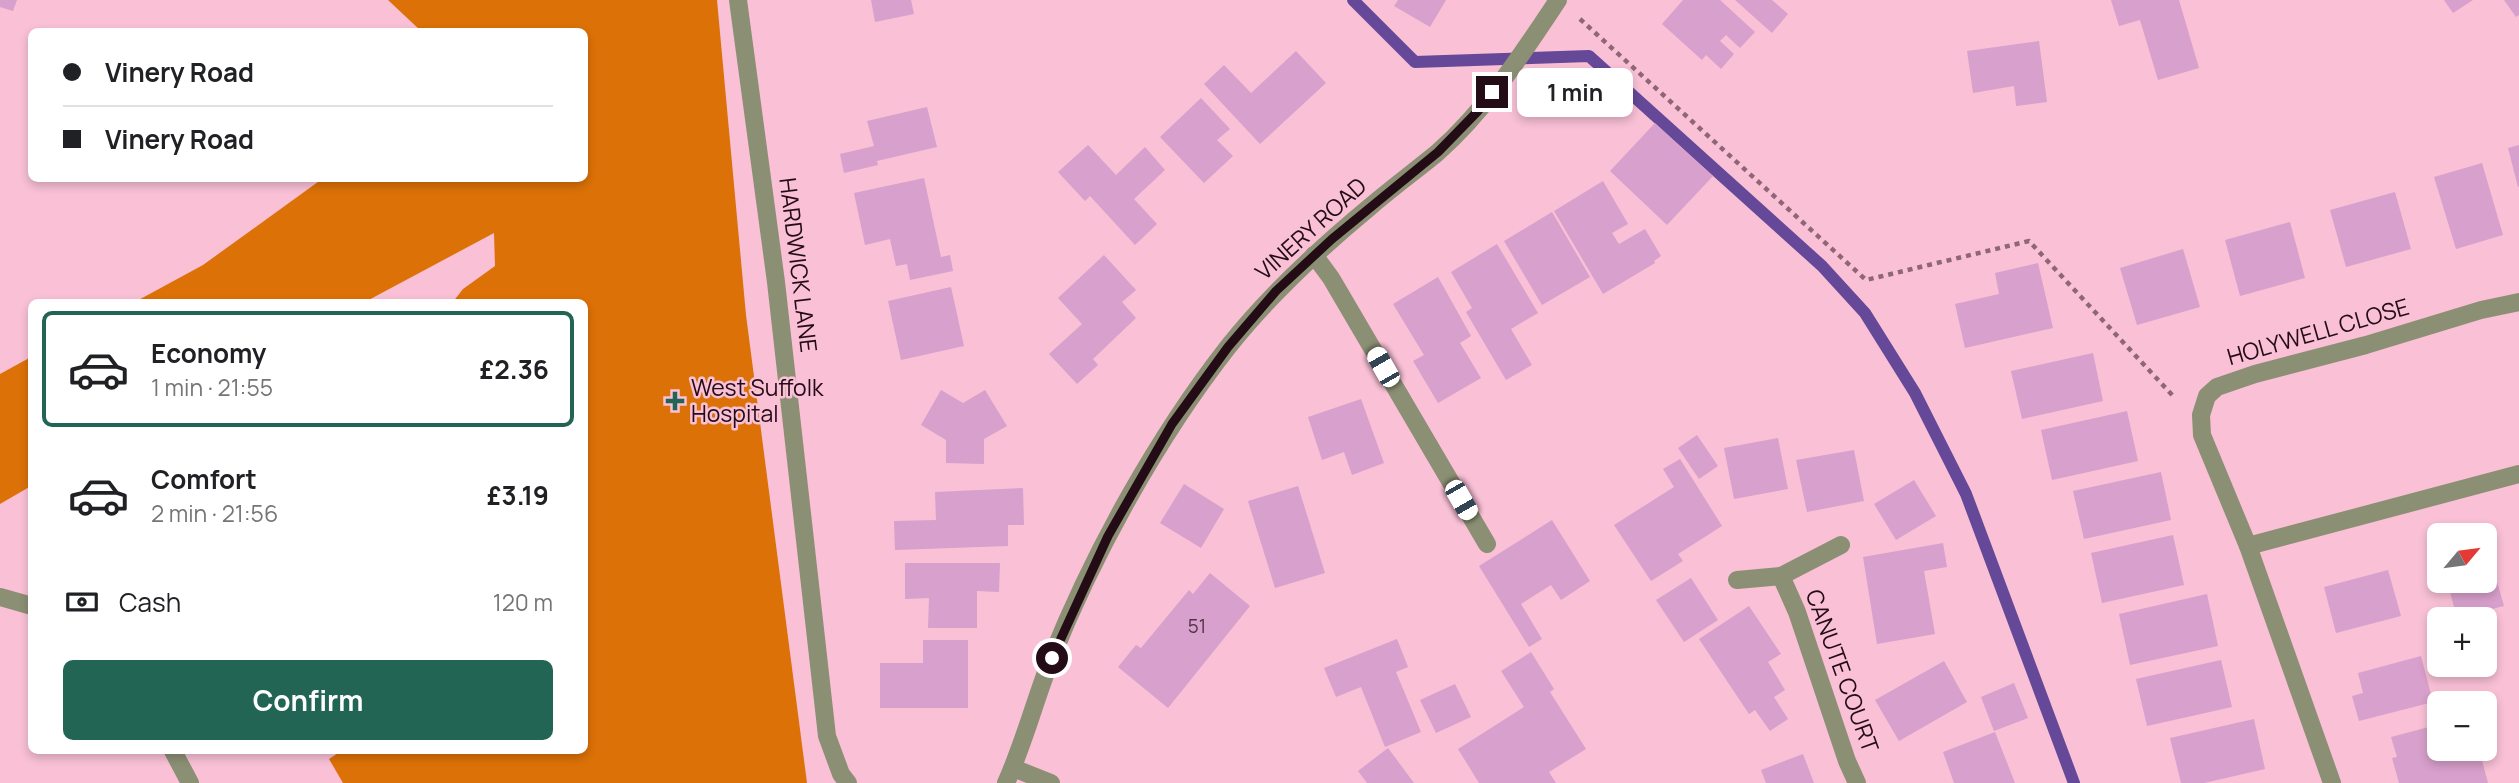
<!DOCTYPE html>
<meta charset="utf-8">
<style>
body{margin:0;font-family:Manrope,sans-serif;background:#f2f2f2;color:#202124;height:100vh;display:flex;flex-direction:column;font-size:26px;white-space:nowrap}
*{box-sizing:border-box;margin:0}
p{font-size:23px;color:#757577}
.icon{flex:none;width:38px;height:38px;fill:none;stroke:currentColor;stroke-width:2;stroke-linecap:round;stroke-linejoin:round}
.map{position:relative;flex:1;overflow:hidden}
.panel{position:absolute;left:28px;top:299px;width:560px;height:455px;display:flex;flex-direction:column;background:#fff;border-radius:10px;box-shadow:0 4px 10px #0003}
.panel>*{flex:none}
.top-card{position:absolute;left:28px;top:28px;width:560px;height:154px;border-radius:10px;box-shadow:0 4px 10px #0003;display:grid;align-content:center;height:154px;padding:0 35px;background:#fff}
.needle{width:46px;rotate:61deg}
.tools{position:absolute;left:2427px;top:523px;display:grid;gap:14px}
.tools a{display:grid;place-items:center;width:70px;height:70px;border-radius:10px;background:#fff;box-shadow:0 4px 10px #0003;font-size:35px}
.end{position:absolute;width:32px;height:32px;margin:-16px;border:9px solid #240c17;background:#fff;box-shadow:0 0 0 4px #fff}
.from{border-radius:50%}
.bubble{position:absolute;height:49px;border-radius:10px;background:#fff;box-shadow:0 4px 10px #0003;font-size:23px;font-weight:700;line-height:49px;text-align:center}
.car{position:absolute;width:21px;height:42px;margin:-21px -10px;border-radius:9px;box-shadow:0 0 5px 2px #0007;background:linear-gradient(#fff 24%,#345 0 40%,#fff 0 76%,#345 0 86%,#fff 0)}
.top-card b{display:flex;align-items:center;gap:24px;height:66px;font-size:26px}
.top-card b+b{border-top:2px solid #e0e0e0}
.top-card i{width:18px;height:18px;background:#202124}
ul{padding:12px 0 0;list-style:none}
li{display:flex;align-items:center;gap:21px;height:116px;margin:0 14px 10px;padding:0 21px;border:4px solid transparent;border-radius:10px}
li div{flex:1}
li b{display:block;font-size:26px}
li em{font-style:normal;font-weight:700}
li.current{border-color:#226555}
li>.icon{width:63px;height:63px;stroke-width:1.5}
.pay{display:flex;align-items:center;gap:18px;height:77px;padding:0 35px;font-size:26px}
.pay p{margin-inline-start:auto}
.primary-button{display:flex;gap:14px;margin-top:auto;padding:14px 35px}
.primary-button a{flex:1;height:80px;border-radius:10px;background:#226555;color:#fff;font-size:28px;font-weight:700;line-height:80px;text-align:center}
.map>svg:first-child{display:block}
</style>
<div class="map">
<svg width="2519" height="783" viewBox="0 0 2519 783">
<rect width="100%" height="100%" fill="#f9c0d6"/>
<!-- forest -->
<g fill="#dc7107">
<path d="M 388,0 L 717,0 L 746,315 L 807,783 L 343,783 L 329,759 L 341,751 L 584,751 L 584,303 L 452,303 L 463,289 L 495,266 L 494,233 L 363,303 L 133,303 L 203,265 L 322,179 L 584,178 L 584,32 L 421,31 Z"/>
<path d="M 31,357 L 31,486 L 0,504 L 0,374 Z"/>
</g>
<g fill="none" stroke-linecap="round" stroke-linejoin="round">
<!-- stream -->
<path stroke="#654898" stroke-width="12" d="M 1353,0 L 1415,62 L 1589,56 L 1822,266 L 1865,313 L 1915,393 L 1966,494 L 2074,783"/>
</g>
<!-- building -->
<g fill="#d8a0cc">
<path d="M 0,0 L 17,0 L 13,11 L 0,7 Z"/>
<path d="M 871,0 L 911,0 L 914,14 L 875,22 Z"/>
<path d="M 1398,0 L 1446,0 L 1430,27 L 1394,6 Z"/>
<path d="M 1683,0 L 1720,0 L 1755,32 L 1740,48 L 1726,35 L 1720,41 L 1734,54 L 1721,69 L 1706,55 L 1702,60 L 1662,24 Z"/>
<path d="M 1735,0 L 1772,0 L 1788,14 L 1772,33 Z"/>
<path d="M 2111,0 L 2179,0 L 2199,68 L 2158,80 L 2140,20 L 2119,26 Z"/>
<path d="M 2444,0 L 2473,0 L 2453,13 Z"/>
<path d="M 2504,0 L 2519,0 L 2519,15 L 2516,17 Z"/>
<path d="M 2039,41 L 2047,102 L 2016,106 L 2014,86 L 1973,93 L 1967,51 Z"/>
<path d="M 1296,51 L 1326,83 L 1260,144 L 1204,84 L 1224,65 L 1251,93 Z"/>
<path d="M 1201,98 L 1230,129 L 1217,140 L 1233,156 L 1204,183 L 1160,137 Z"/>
<path d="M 927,107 L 937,147 L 877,161 L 878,165 L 844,173 L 840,154 L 874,146 L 867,121 Z"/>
<path d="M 1655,123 L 1713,176 L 1667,225 L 1610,171 Z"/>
<path d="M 1088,145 L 1116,175 L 1145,147 L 1165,170 L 1134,199 L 1157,224 L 1135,245 L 1090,196 L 1085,201 L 1058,172 Z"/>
<path d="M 2519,145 L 2519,186 L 2518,187 L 2508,148 Z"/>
<path d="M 2482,163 L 2503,235 L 2456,249 L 2434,177 Z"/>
<path d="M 924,178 L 941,257 L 950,255 L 953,271 L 910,280 L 907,264 L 896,266 L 890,239 L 865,245 L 854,193 Z"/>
<path d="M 1603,181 L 1628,224 L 1612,233 L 1619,244 L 1645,229 L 1661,256 L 1654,261 L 1655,263 L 1603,294 L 1554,211 Z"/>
<path d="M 2395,192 L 2411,249 L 2346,267 L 2330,210 Z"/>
<path d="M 1552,212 L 1590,277 L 1542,305 L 1504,241 Z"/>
<path d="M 2290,222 L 2305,278 L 2240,296 L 2225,240 Z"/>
<path d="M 1497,244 L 1538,313 L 1511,329 L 1532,365 L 1506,380 L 1466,312 L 1472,308 L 1451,272 Z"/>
<path d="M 2183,249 L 2200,307 L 2137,325 L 2120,268 Z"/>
<path d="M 1104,255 L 1136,290 L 1122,302 L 1136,318 L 1093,359 L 1098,365 L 1077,384 L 1049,354 L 1082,324 L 1058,298 Z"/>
<path d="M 2038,263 L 2053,328 L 1965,348 L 1955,304 L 1999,294 L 1995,273 Z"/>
<path d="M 1438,277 L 1471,336 L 1460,343 L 1481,378 L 1438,403 L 1413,361 L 1424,355 L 1393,304 Z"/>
<path d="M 951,287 L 964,346 L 901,360 L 888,301 Z"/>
<path d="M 2093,353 L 2103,401 L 2022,419 L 2011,371 Z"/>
<path d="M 941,390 L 963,403 L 985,390 L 1007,426 L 984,439 L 984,464 L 946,463 L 946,440 L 921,425 Z"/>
<path d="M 1361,399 L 1384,463 L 1352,475 L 1344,452 L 1322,460 L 1308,417 Z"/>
<path d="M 2127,411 L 2138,461 L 2052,480 L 2041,430 Z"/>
<path d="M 1697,435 L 1718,466 L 1699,479 L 1678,448 Z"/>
<path d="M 1778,438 L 1788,489 L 1734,499 L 1724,448 Z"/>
<path d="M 1854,450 L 1864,501 L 1807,512 L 1796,460 Z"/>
<path d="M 1680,459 L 1722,526 L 1678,554 L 1683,561 L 1651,581 L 1614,525 L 1674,487 L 1663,469 Z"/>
<path d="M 2161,472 L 2171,520 L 2084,539 L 2073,491 Z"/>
<path d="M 1914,480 L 1936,516 L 1896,540 L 1874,504 Z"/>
<path d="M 1184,484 L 1224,509 L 1201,548 L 1160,523 Z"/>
<path d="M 1298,486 L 1325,573 L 1275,588 L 1248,501 Z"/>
<path d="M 1023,488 L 1024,525 L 1008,525 L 1008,546 L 895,550 L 894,521 L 936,520 L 935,492 Z"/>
<path d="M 1552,520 L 1590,581 L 1561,600 L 1551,585 L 1521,604 L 1542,639 L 1529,647 L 1479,566 Z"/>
<path d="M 2173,535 L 2184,585 L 2102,603 L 2091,553 Z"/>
<path d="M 2485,539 L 2504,606 L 2457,618 L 2447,581 L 2485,581 Z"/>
<path d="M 1943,543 L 1947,567 L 1924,571 L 1935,634 L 1877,644 L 1863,557 Z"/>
<path d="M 905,563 L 1000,563 L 999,592 L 977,591 L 977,628 L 928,628 L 929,598 L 905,599 Z"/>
<path d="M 2388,570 L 2401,616 L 2336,633 L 2324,587 Z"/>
<path d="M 1210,573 L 1250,606 L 1168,708 L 1118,667 L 1136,645 L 1141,648 L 1189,590 L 1193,594 Z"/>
<path d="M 1691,578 L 1718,620 L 1684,642 L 1656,600 Z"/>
<path d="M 2207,594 L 2218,646 L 2130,665 L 2119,614 Z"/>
<path d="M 1749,606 L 1781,654 L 1768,662 L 1785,690 L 1774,697 L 1788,719 L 1770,731 L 1755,710 L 1749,714 L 1699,639 Z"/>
<path d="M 1397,639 L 1408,667 L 1396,672 L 1421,732 L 1385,747 L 1361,687 L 1336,697 L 1324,668 Z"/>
<path d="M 923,640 L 968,640 L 968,708 L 880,708 L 880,663 L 923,663 Z"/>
<path d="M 1531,652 L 1554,689 L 1550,692 L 1586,749 L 1549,772 L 1556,783 L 1479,783 L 1458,749 L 1524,707 L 1501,671 Z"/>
<path d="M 2421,656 L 2433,702 L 2359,721 L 2352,696 L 2363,693 L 2358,673 Z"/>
<path d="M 2221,660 L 2232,707 L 2147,726 L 2136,679 Z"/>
<path d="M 1944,661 L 1967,702 L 1899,741 L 1875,700 Z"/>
<path d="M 2014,683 L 2028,718 L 1994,731 L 1981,697 Z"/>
<path d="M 1455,684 L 1471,717 L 1436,733 L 1420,700 Z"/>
<path d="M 2254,719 L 2265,769 L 2204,783 L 2181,783 L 2170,738 Z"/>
<path d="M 2440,724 L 2440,749 L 2479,749 L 2488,783 L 2399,783 L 2392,758 L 2397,757 L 2391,737 Z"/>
<path d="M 1995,732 L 2015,783 L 1954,783 L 1943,752 Z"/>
<path d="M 1388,748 L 1414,783 L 1367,783 L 1358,771 Z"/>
<path d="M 1803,754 L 1814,783 L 1766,783 L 1761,770 Z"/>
</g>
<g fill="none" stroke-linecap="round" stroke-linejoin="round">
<!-- path -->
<path stroke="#8e6676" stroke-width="4.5" stroke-dasharray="5 5" stroke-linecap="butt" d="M 1580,19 L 1866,280 L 2029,241 L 2174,397"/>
<!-- service -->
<g stroke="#8b8f73" stroke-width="18">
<path d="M 1314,255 L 1331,278 L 1487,544"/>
<path d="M 0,597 L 32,606"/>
<path d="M 173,751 L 190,783"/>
</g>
<!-- minor -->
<g stroke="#8b8f73" stroke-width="18">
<path d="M 738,0 L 776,282 L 827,736 L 841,774 L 848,783"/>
<path d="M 2248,546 L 2519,474"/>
<path d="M 1781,576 L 1797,612 L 1847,761 L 1857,783"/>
<path d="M 1737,580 L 1781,576 L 1841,545"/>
<path d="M 1013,768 L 1051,783"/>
<path d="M 2332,783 L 2248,546 L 2202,435 L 2201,415 L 2207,396 L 2217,387 L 2255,374 L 2366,345 L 2481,310 L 2519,302"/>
</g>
<!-- tertiary -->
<path stroke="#8b8f73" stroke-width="18" d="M 1006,783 C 1024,743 1035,700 1051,659 C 1094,552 1157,438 1228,347 C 1270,294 1319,249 1371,206 C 1392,188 1415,171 1437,153 C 1486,110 1522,54 1558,0"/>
</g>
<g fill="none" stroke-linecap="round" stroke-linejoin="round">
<!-- route -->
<path stroke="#240c17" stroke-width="9" d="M 1052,658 L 1108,536 L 1172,424 L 1228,347 L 1276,291 L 1332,239 L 1438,152 L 1478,111 L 1492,92"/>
</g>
<!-- markers -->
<path fill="#226555" stroke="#f9c0d6" stroke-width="2.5" d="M671.5 390.5h7v7h7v7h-7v7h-7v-7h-7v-7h7z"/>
<g text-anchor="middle" stroke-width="5" stroke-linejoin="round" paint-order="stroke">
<!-- number labels -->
<g font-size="19" fill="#513144">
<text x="1197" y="633">51</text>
</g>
<!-- street labels -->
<g font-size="23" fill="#240c17" stroke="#f9c0d6">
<text transform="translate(1311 229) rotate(-42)" y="8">VINERY ROAD</text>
<text transform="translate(798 265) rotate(83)" y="8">HARDWICK LANE</text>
<text transform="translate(2318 332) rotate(-16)" y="8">HOLYWELL CLOSE</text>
<text transform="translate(1842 671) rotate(70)" y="8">CANUTE COURT</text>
</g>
<!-- poi labels -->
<g font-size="23" fill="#240c17" stroke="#f9c0d6" text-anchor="start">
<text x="691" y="396">West Suffolk<tspan x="691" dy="26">Hospital</tspan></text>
</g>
</g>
</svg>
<div class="tools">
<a><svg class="needle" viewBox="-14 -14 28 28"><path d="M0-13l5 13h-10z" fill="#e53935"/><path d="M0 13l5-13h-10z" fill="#757577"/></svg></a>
<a>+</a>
<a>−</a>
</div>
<i class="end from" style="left:1052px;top:658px"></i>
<i class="end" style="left:1492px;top:92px"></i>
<div class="bubble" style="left:1517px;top:68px;width:116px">1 min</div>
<i class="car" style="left:1383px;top:367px;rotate:330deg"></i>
<i class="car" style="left:1461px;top:500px;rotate:150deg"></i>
<div class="top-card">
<b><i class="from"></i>Vinery Road</b>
<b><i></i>Vinery Road</b>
</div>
<section class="panel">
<ul>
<li class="current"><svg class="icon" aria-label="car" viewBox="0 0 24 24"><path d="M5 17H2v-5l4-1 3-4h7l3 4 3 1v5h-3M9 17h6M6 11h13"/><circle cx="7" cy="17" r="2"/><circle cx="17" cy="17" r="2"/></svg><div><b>Economy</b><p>1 min · 21:55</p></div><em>£2.36</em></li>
<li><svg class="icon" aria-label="car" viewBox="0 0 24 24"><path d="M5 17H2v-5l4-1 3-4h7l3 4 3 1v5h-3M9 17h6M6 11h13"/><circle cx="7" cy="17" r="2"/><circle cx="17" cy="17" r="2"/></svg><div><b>Comfort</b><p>2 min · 21:56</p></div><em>£3.19</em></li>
</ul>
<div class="pay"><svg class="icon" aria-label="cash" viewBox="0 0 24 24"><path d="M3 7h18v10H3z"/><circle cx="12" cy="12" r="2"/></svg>Cash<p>120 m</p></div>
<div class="primary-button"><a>Confirm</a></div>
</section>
</div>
